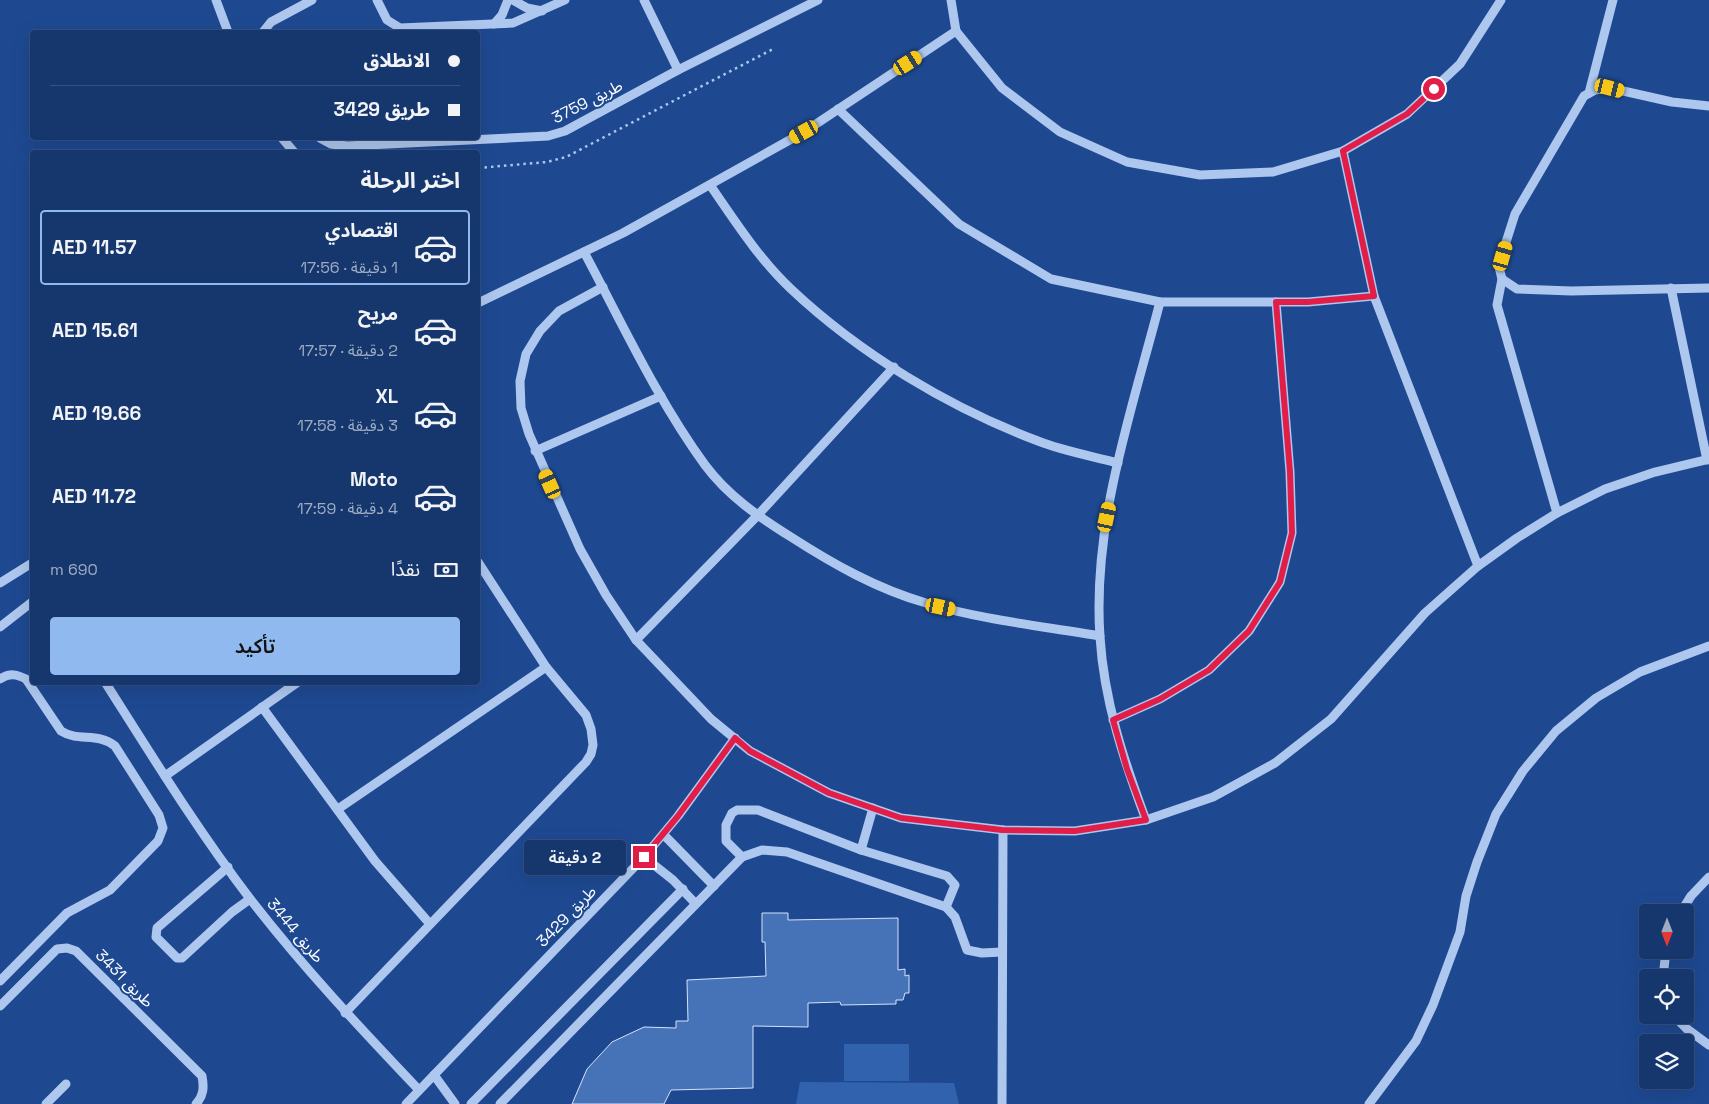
<!DOCTYPE html>
<html lang="ar">
<meta charset="utf-8">
<style>
body{margin:0;font-family:"Space Grotesk","Noto Sans Arabic",sans-serif;background:#1f3f72;color:#f1f3f6;direction:rtl;height:100vh;display:flex;flex-direction:column;font-size:19px;white-space:nowrap}
*{box-sizing:border-box;margin:0}
p{font-size:16px;color:#9eacc2}
.icon{flex:none;width:28px;height:28px;fill:none;stroke:currentColor;stroke-width:2;stroke-linecap:round;stroke-linejoin:round}
.map{position:relative;flex:1;overflow:hidden;direction:ltr}
.drawer{position:absolute;left:30px;top:150px;width:450px;height:535px;display:flex;flex-direction:column;background:#16376d;border-radius:5px;box-shadow:0 5px 20px #0002,0 0 0 1px #355180;direction:rtl}
.drawer>*{flex:none}
.hud{position:absolute;left:30px;top:30px;width:450px;height:110px;border-radius:5px;box-shadow:0 5px 20px #0002,0 0 0 1px #355180;direction:rtl;display:grid;align-content:center;height:110px;padding:0 20px;background:#16376d}
.needle{width:32px;rotate:180deg}
.buttons{position:absolute;left:1639px;top:904px;display:grid;gap:10px}
.buttons a{display:grid;place-items:center;width:55px;height:55px;border-radius:5px;background:#16376d;box-shadow:0 5px 20px #0002,0 0 0 1px #355180;font-size:25px}
.end{position:absolute;width:22px;height:22px;margin:-11px;border:6px solid #e11d48;background:#fff;box-shadow:0 0 0 2px #fff}
.from{border-radius:50%}
.bubble{position:absolute;height:35px;border-radius:5px;background:#16376d;box-shadow:0 5px 20px #0002,0 0 0 1px #355180;font-size:16px;font-weight:600;line-height:35px;text-align:center;direction:rtl}
.car{position:absolute;width:15px;height:30px;margin:-15px -8px;border-radius:6px;box-shadow:0 0 4px 1px #0007;background:linear-gradient(#f5c518 24%,#345 0 40%,#f5c518 0 76%,#345 0 86%,#f5c518 0)}
.hud b{display:flex;align-items:center;gap:18px;height:48px;font-size:19px}
.hud b+b{border-top:1px solid #355180}
.hud i{width:12px;height:12px;background:#f1f3f6}
ul{padding:0;list-style:none}
li{display:flex;align-items:center;gap:15px;height:75px;margin:0 10px 8px;padding:0 10px;border:2px solid transparent;border-radius:5px}
li div{flex:1}
li b{display:block;font-size:19px}
li em{font-style:normal;font-weight:600}
li.current{border-color:#90b9f0}
li>.icon{width:45px;height:45px;stroke-width:1.5}
h2{padding:0 20px;font-size:22px;line-height:60px}
.pay{display:flex;align-items:center;gap:12px;height:55px;padding:0 20px;font-size:19px}
.pay p{margin-inline-start:auto}
.button{display:flex;gap:10px;margin-top:auto;padding:10px 20px}
.button a{flex:1;height:58px;border-radius:5px;background:#90b9f0;color:#111;font-size:20px;font-weight:600;line-height:58px;text-align:center}
.map>svg:first-child{display:block}
</style>
<div class="map">
<svg width="1709" height="1104" viewBox="0 0 1709 1104">
<rect width="100%" height="100%" fill="#1e4991"/>
<!-- green -->
<g fill="#3162ae">
<rect x="844" y="1044" width="65" height="37"/>
<path d="M 800,1082 L 954,1083 L 959,1104 L 796,1104 Z"/>
</g>
<!-- building -->
<path fill="#4672b8" stroke="#d4e3fa" d="M 762,913 L 788,913 L 788,920 L 898,918 L 898,970 L 905,969 L 905,976 L 909,975 L 909,993 L 905,993 L 903,1000 L 896,1000 L 896,1004 L 841,1005 L 840,1002 L 808,1003 L 808,1027 L 753,1026 L 753,1088 L 671,1090 L 664,1104 L 572,1104 L 587,1069 L 612,1042 L 644,1027 L 676,1028 L 676,1021 L 688,1021 L 687,980 L 766,976 L 765,942 L 762,942 Z"/>
<g fill="none" stroke-linecap="round" stroke-linejoin="round">
<!-- path -->
<path stroke="#aec7ee" stroke-width="2.5" stroke-dasharray="2.5 4" stroke-linecap="butt" d="M 478,168 L 547,162 L 566,157 L 773,49"/>
<!-- minor -->
<g stroke="#aec7ee" stroke-width="9">
<path d="M 216,0 L 228,32"/>
<path d="M 377,0 L 387,20 L 400,28 L 513,23 L 565,0"/>
<path d="M 513,0 L 527,8 L 542,11"/>
<path d="M 644,0 L 678,70"/>
<path d="M 494,24 L 502,15 L 508,0"/>
<path d="M 956,31 L 1002,88 L 1060,132 L 1127,162 L 1200,175 L 1273,172 L 1343,151 L 1407,114 L 1460,64 L 1501,0"/>
<path d="M 263,32 L 271,22 L 312,0"/>
<path d="M 1589,93 L 1613,0"/>
<path d="M 1709,106 L 1672,102 L 1610,88 L 1595,90 L 1584,96 L 1515,214 L 1500,261 L 1499,267 L 1502,279 L 1517,289 L 1571,291 L 1709,288"/>
<path d="M 838,109 L 959,224 L 1051,279 L 1160,302 L 1308,302 L 1374,296"/>
<path d="M 282,138 L 294,152"/>
<path d="M 320,138 L 331,144 L 347,146 L 548,136 L 565,131 L 678,70 L 818,0"/>
<path d="M 1343,151 L 1374,296 L 1478,566"/>
<path d="M 710,185 C 735,221 759,259 791,289 C 860,354 950,408 1038,441 C 1063,451 1092,456 1118,463"/>
<path d="M 584,252 C 622,323 657,399 705,465 C 728,496 759,517 791,537 C 833,564 877,589 926,603 C 982,620 1042,626 1100,636"/>
<path d="M 1502,279 L 1497,305 L 1557,513"/>
<path d="M 603,287 L 559,311 L 540,331 L 526,354 L 520,381 L 521,408 L 529,434 L 580,549 L 606,595 L 636,640 L 711,719 L 750,751 L 829,793 L 901,818 L 1003,830 L 1075,831 L 1146,820 L 1213,797 L 1275,763 L 1331,719 L 1425,613 L 1478,566 L 1517,538 L 1557,513 L 1605,489 L 1655,472 L 1709,459"/>
<path d="M 1671,288 L 1707,460"/>
<path d="M 478,303 L 623,233 L 804,132 L 956,31 L 951,0"/>
<path d="M 535,451 L 661,396"/>
<path d="M 0,583 L 32,563"/>
<path d="M 0,627 L 32,602"/>
<path d="M 636,640 L 757,516 L 894,367"/>
<path d="M 0,679 C 10,673 16,674 26,679 L 61,731 C 78,742 98,732 115,746 L 159,815 L 163,828 L 158,841 L 110,890 L 67,913 L 0,981"/>
<path d="M 105,682 C 152,756 198,831 251,900 C 303,967 361,1029 419,1090"/>
<path d="M 262,707 L 375,861 L 430,924"/>
<path d="M 1113,720 L 1160,699 L 1209,670 L 1249,631 L 1280,582 L 1292,533 L 1290,472 L 1276,302"/>
<path d="M 165,776 L 298,682"/>
<path d="M 338,809 L 546,667"/>
<path d="M 1146,820 C 1124,761 1104,701 1100,637 C 1092,523 1132,410 1160,302"/>
<path d="M 664,835 L 714,886"/>
<path d="M 861,850 L 873,808"/>
<path d="M 644,857 L 673,880 L 695,903"/>
<path d="M 742,857 L 726,841 L 726,825 L 732,813 L 737,810 L 758,810 L 861,850 L 947,876 L 955,885 L 946,907"/>
<path d="M 228,867 L 157,928 L 156,937 L 177,958 L 182,958 L 232,912 L 250,899"/>
<path d="M 1681,912 L 1691,896 L 1709,877"/>
<path d="M 1663,978 L 1666,950"/>
<path d="M 0,1006 L 57,949 L 67,948 L 76,951 L 202,1076 C 204,1087 204,1095 196,1104"/>
<path d="M 345,1013 L 586,762 L 591,754 L 593,745 L 591,729 L 586,715 L 546,667 L 478,562"/>
<path d="M 1673,1015 L 1687,1029 L 1709,1045"/>
<path d="M 434,1075 L 455,1104"/>
<path d="M 46,1104 L 66,1084"/>
<path d="M 406,1104 L 644,857 L 678,816 L 735,738"/>
<path d="M 471,1104 L 683,889"/>
<path d="M 500,1104 L 742,857 L 762,850 L 787,852 L 946,907 L 955,917 L 967,950 L 982,953 L 1002,952"/>
<path d="M 1002,1104 L 1003,830"/>
<path d="M 1369,1104 L 1416,1041 L 1433,1005 L 1460,932 L 1466,896 L 1477,862 L 1496,814 L 1523,771 L 1556,731 L 1596,698 L 1640,672 L 1709,646"/>
</g>
</g>
<g fill="none" stroke-linecap="round" stroke-linejoin="round">
<!-- route -->
<path stroke="#e11d48" stroke-width="6" d="M 644,857 L 678,816 L 735,738 L 750,751 L 829,793 L 901,818 L 1002,830 L 1075,831 L 1146,820 L 1127,769 L 1113,720 L 1160,699 L 1209,670 L 1249,631 L 1280,582 L 1292,533 L 1290,472 L 1276,302 L 1308,302 L 1374,296 L 1343,151 L 1407,114 L 1434,89"/>
</g>
<g text-anchor="middle" stroke-width="4" stroke-linejoin="round" paint-order="stroke">
<!-- street labels -->
<g font-size="16" fill="#fff" stroke="#1e4991">
<text transform="translate(587 101) rotate(-27)" y="6">طريق 3759</text>
<text transform="translate(566 916) rotate(-46)" y="6">طريق 3429</text>
<text transform="translate(296 930) rotate(50)" y="6">طريق 3444</text>
<text transform="translate(125 978) rotate(45)" y="6">طريق 3431</text>
</g>
</g>
</svg>
<div class="buttons">
<a><svg class="needle" viewBox="-14 -14 28 28"><path d="M0-13l5 13h-10z" fill="#e53935"/><path d="M0 13l5-13h-10z" fill="#9eacc2"/></svg></a>
<a><svg class="icon" aria-label="locate" viewBox="0 0 24 24"><circle cx="12" cy="12" r="6"/><path d="M12 2v4M12 18v4M2 12h4M18 12h4"/></svg></a>
<a><svg class="icon" aria-label="layers" viewBox="0 0 24 24"><path d="M12 4l9 5-9 5-9-5zM3 14l9 5 9-5"/></svg></a>
</div>
<i class="end from" style="left:1434px;top:89px"></i>
<i class="end" style="left:644px;top:857px"></i>
<div class="bubble" style="left:524px;top:840px;width:102px">2 دقيقة</div>
<i class="car" style="left:908px;top:63px;rotate:57deg"></i>
<i class="car" style="left:1610px;top:88px;rotate:104deg"></i>
<i class="car" style="left:804px;top:132px;rotate:241deg"></i>
<i class="car" style="left:1503px;top:256px;rotate:16deg"></i>
<i class="car" style="left:550px;top:484px;rotate:336deg"></i>
<i class="car" style="left:1107px;top:517px;rotate:12deg"></i>
<i class="car" style="left:941px;top:607px;rotate:102deg"></i>
<div class="hud">
<b><i class="from"></i>الانطلاق</b>
<b><i></i>طريق 3429</b>
</div>
<section class="drawer">
<h2>اختر الرحلة</h2>
<ul>
<li class="current"><svg class="icon" aria-label="car" viewBox="0 0 24 24"><path d="M5 17H2v-5l4-1 3-4h7l3 4 3 1v5h-3M9 17h6M6 11h13"/><circle cx="7" cy="17" r="2"/><circle cx="17" cy="17" r="2"/></svg><div><b>اقتصادي</b><p>1 دقيقة · 17:56</p></div><em>AED 11.57</em></li>
<li><svg class="icon" aria-label="car" viewBox="0 0 24 24"><path d="M5 17H2v-5l4-1 3-4h7l3 4 3 1v5h-3M9 17h6M6 11h13"/><circle cx="7" cy="17" r="2"/><circle cx="17" cy="17" r="2"/></svg><div><b>مريح</b><p>2 دقيقة · 17:57</p></div><em>AED 15.61</em></li>
<li><svg class="icon" aria-label="car" viewBox="0 0 24 24"><path d="M5 17H2v-5l4-1 3-4h7l3 4 3 1v5h-3M9 17h6M6 11h13"/><circle cx="7" cy="17" r="2"/><circle cx="17" cy="17" r="2"/></svg><div><b>XL</b><p>3 دقيقة · 17:58</p></div><em>AED 19.66</em></li>
<li><svg class="icon" aria-label="car" viewBox="0 0 24 24"><path d="M5 17H2v-5l4-1 3-4h7l3 4 3 1v5h-3M9 17h6M6 11h13"/><circle cx="7" cy="17" r="2"/><circle cx="17" cy="17" r="2"/></svg><div><b>Moto</b><p>4 دقيقة · 17:59</p></div><em>AED 11.72</em></li>
</ul>
<div class="pay"><svg class="icon" aria-label="cash" viewBox="0 0 24 24"><path d="M3 7h18v10H3z"/><circle cx="12" cy="12" r="2"/></svg>نقدًا<p>690 m</p></div>
<div class="button"><a>تأكيد</a></div>
</section>
</div>
